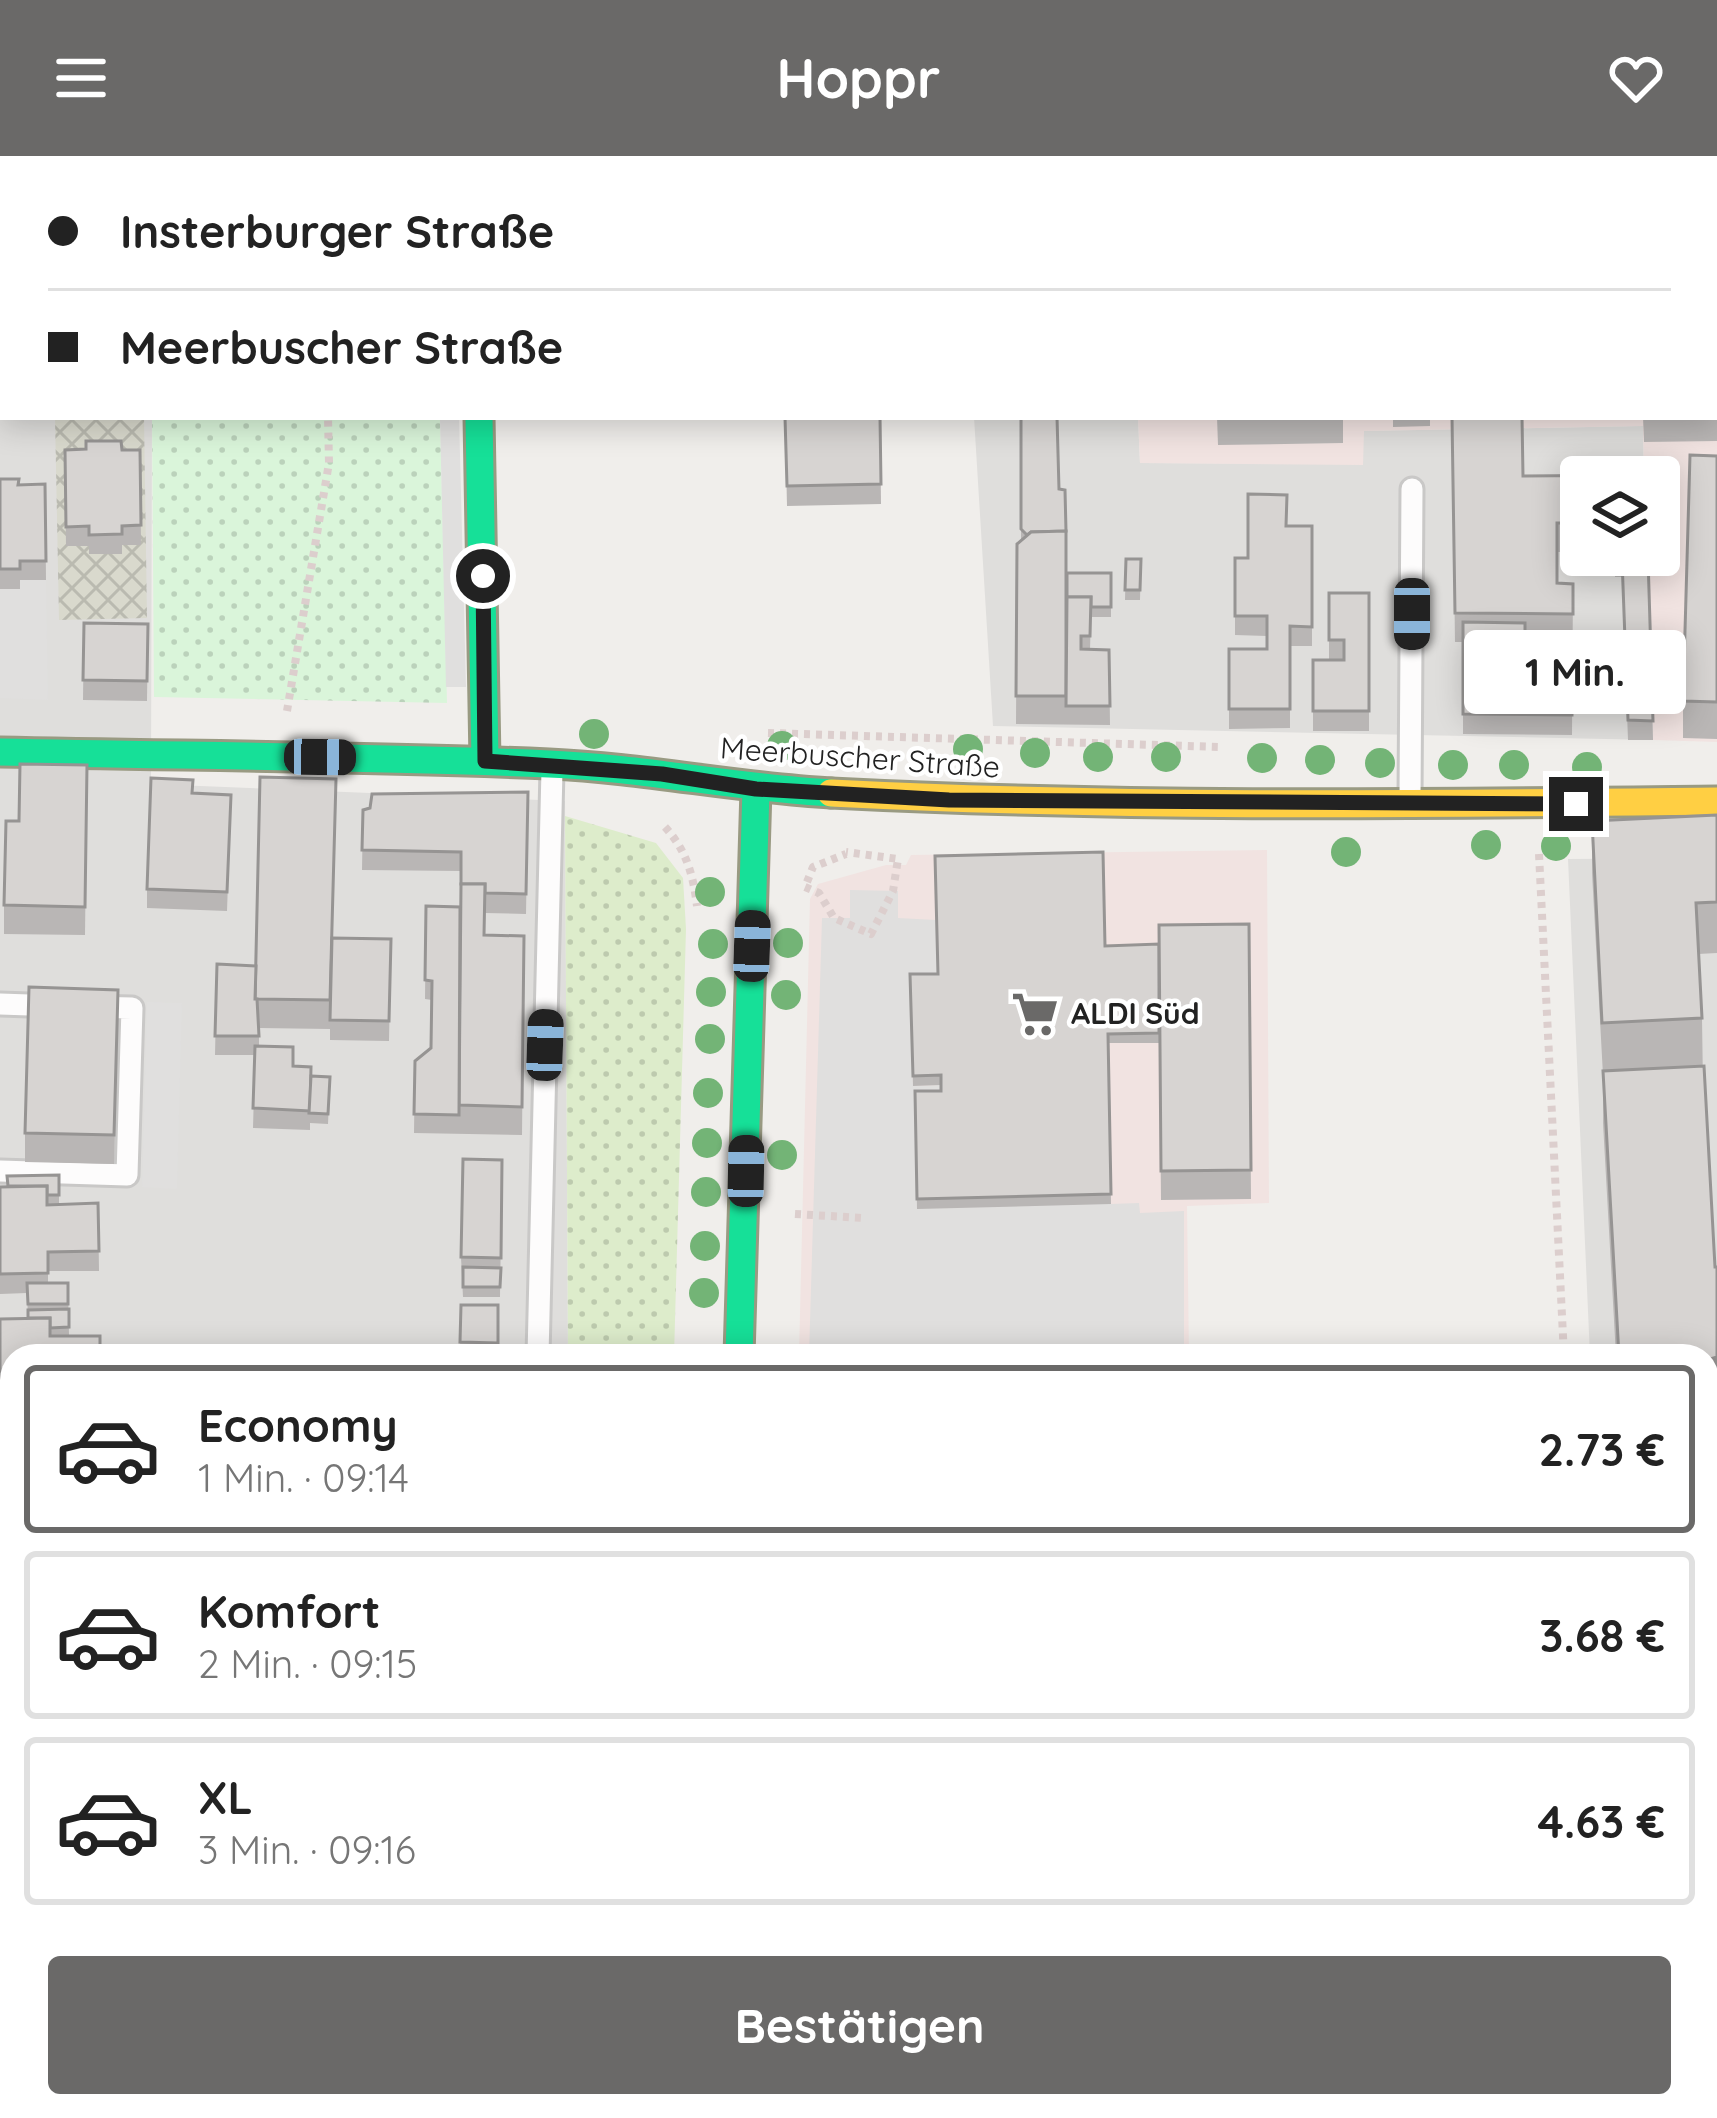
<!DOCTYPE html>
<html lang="de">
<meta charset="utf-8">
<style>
body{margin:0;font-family:Quicksand,sans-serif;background:#f2f2f2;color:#222;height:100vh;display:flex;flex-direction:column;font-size:45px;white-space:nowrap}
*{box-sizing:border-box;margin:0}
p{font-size:39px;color:#767676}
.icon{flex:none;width:66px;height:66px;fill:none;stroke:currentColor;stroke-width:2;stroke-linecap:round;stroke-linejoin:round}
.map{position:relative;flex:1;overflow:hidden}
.drawer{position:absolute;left:0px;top:1188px;width:1719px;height:774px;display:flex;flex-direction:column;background:#fff;border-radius:36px 36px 0 0;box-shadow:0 6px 30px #0003}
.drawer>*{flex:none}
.banner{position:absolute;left:0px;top:0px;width:1719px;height:264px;box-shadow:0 6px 30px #0003;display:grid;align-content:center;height:264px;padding:0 48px;background:#fff}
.tools{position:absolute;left:1560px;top:300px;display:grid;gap:24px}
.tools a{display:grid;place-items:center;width:120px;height:120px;border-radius:12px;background:#fff;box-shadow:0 6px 30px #0003;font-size:60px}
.end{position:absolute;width:54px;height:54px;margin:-27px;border:15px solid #222;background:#fff;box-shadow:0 0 0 6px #fff}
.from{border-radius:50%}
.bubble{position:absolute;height:84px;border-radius:12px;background:#fff;box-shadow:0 6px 30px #0003;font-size:39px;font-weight:700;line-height:84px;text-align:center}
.car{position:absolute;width:36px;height:72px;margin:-36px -18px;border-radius:15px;box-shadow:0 0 9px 3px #0007;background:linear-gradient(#222 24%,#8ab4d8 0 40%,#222 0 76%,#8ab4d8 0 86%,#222 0)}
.banner b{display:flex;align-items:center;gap:42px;height:114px;font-size:45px}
.banner b+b{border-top:3px solid #e0e0e0}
.banner i{width:30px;height:30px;background:#222}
ul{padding:21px 0 0;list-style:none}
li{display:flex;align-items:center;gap:36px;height:168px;margin:0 24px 18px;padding:0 24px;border:6px solid #e0e0e0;border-radius:12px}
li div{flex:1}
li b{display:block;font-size:45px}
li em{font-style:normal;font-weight:700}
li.active{border-color:#6a6968}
li>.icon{width:108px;height:108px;stroke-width:1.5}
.primary-button{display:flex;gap:24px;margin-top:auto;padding:24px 48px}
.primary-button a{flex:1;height:138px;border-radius:12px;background:#6a6968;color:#fff;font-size:48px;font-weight:700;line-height:138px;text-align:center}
header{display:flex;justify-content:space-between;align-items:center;height:156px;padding:0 48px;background:#6a6968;color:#fff;font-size:54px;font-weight:700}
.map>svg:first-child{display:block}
</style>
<header><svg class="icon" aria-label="menu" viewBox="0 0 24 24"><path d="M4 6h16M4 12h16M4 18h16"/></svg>Hoppr<svg class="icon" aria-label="heart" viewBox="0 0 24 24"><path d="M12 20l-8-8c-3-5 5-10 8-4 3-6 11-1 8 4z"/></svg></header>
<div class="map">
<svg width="1717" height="1962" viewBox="0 0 1717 1962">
<defs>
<pattern id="industrial-grid" width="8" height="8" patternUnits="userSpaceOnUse" patternTransform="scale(3)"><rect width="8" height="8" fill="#ede4e9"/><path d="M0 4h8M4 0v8" fill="none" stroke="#cbc3c8"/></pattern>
<pattern id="construction-cross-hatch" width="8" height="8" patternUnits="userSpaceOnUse" patternTransform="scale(3)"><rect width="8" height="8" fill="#d9d9cd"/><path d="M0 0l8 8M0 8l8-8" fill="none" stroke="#babab0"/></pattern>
<pattern id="grass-dots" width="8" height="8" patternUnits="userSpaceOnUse" patternTransform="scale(3)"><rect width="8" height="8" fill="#ddeccb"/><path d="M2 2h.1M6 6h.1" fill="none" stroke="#bdcaae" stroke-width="1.8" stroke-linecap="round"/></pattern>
<pattern id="park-dots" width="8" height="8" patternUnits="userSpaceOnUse" patternTransform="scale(3)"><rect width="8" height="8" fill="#daf5da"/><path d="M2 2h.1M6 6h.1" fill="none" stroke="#bbd2bb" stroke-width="1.8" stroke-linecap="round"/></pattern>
</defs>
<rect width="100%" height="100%" fill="#f0eeeb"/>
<!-- residential -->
<g fill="#dfdedc">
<path d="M 0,0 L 42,3 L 3,3 L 3,261 L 152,261 L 151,628 L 565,645 L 568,1200 L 12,1200 L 12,1950 L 572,1950 L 572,1962 L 0,1962 Z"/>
<path d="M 974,261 L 1138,261 L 1140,307 L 1363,308 L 1363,275 L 1643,270 L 1644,321 L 1581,321 L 1581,399 L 1647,399 L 1653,584 L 993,570 Z"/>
<path d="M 1717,702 L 1717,1265 L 1707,1268 L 1707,1200 L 1590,1200 L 1568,703 Z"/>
</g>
<!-- commercial -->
<g fill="#f1e3e1">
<path d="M 1131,0 L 1717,0 L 1717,586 L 1653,584 L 1647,399 L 1659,399 L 1659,321 L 1644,321 L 1643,270 L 1364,275 L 1363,309 L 1140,307 L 1138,261 L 1716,261 L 1716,3 Z"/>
<path d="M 1267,694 L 1269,1047 L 1187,1050 L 1189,1200 L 799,1200 L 810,743 L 818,728 L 886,709 L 906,709 L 911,699 Z"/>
<path d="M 807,1950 L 1470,1950 L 1471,1962 L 808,1962 Z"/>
</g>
<!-- industrial -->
<path fill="url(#industrial-grid)" d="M 1273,1950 L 1460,1950 L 1461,1962 L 1274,1962 Z"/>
<!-- construction -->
<path fill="url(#construction-cross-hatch)" d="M 55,261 L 144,261 L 147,462 L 59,464 Z"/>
<!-- grass -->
<g fill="url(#grass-dots)">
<path d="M 565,660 L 656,687 L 683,722 L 686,773 L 674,1200 L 568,1200 Z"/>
<path d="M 572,1950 L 667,1950 L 666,1962 L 572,1962 Z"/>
</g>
<!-- park -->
<g fill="url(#park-dots)">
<path d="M 41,0 L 432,0 L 433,3 L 42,3 Z"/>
<path d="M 152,261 L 440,261 L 447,547 L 154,541 Z"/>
</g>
<!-- parking -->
<g fill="#e0dfde">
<path d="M 440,261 L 459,261 L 466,531 L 446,531 Z"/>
<path d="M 20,424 L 46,424 L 48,544 L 0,542 L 0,433 Z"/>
<path d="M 850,734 L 898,735 L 898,762 L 936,764 L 938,828 L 910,829 L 913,930 L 941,929 L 941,945 L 1111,1048 L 1139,1047 L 1140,1057 L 1184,1055 L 1184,1200 L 809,1200 L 822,762 L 850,762 Z"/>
<path d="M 147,846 L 182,847 L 177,1033 L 142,1031 Z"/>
<path d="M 1717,1416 L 1717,1962 L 1597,1962 L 1597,1950 L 1707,1950 L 1707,1421 Z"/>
</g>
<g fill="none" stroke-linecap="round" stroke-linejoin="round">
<defs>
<g id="lane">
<path d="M 1159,0 L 1159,3"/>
<path d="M 1393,0 L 1394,3"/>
<path d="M 1410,642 L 1412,333"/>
<path d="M 0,848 L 58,850"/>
<path d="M 0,1015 L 127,1019 L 132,852 L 89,851"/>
<path d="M 538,1200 L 552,614"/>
</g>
<g id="street">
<path d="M 473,0 L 473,3"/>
<path d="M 1707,1333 L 1717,1330"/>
<path d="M 0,1448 L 12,1448"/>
<path d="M 1165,1950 L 1166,1962"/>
<path d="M 1531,1950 L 1531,1962"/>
<path d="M 367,1962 L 372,1950"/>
<path d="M 721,1962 L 722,1950"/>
</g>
<g id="fast">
<path d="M 479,261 L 485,605"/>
<path d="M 0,596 C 183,600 366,600 549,608 C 644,612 736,632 831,637"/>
<path d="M 739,1200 L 756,633"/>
</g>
<path id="slow" d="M 831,637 C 1126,652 1422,648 1717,645"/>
</defs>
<!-- lane casing -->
<use href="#lane" stroke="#c9c8c7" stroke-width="27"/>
<!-- street casing -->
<use href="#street" stroke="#c9c8c7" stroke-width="51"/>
<!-- fast casing -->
<use href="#fast" stroke="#999a82" stroke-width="33"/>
<!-- slow casing -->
<use href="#slow" stroke="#999a82" stroke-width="33"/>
<!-- path -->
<g stroke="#dccecd" stroke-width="8" stroke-dasharray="6 6" stroke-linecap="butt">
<path d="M 216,3 L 217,0"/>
<path d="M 287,555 L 329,307 L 328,261"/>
<path d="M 768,577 L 1221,591"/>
<path d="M 665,671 C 687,695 693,719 697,750"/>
<path d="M 1539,698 L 1564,1200"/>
<path d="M 807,726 L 813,711 L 846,698"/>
<path d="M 805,731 L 819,737 L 834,762 L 871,778 L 893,735 L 898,703 L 846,696"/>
<path d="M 795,1058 L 863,1062"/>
<path d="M 1707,1390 L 1717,1386"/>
<path d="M 798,1950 L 799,1962"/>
</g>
<!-- lane -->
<use href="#lane" stroke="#fdfcfc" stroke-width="21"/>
<!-- street -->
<use href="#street" stroke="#fdfcfc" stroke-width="45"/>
<!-- fast -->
<use href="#fast" stroke="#16e098" stroke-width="27"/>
<!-- slow -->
<use href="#slow" stroke="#ffcf43" stroke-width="27"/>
</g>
<!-- trees -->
<g fill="#73b476">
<circle cx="594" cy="578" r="15"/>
<circle cx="782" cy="590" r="15"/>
<circle cx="968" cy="593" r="15"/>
<circle cx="1035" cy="597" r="15"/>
<circle cx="1098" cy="601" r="15"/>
<circle cx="1166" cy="601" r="15"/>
<circle cx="1262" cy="602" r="15"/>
<circle cx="1320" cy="604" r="15"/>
<circle cx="1380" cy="607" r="15"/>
<circle cx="1453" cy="609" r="15"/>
<circle cx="1514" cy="609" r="15"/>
<circle cx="1587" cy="611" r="15"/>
<circle cx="1486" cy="689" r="15"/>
<circle cx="1556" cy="690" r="15"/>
<circle cx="1346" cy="696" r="15"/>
<circle cx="710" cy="736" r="15"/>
<circle cx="788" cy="787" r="15"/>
<circle cx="713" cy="788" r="15"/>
<circle cx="711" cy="836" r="15"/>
<circle cx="786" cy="839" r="15"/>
<circle cx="710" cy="883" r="15"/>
<circle cx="708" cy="937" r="15"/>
<circle cx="707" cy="987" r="15"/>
<circle cx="782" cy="999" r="15"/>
<circle cx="706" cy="1036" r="15"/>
<circle cx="705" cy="1090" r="15"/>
<circle cx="704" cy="1137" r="15"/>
</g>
<!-- wall -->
<g fill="#b9b6b5">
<rect x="1243" y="0" width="95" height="3"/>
<path d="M 1476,0 L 1717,0 L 1717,285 L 1644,286 L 1643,261 L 1716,261 L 1716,3 L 1476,3 Z"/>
<path d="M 785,261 L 880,261 L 881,348 L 787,350 Z"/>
<path d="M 1021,261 L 1059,333 L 1067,417 L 1111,417 L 1111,461 L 1091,461 L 1090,493 L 1109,494 L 1110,569 L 1016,568 L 1017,388 L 1021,384 Z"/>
<path d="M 1217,261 L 1343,261 L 1343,287 L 1218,289 Z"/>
<path d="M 1393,261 L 1430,261 L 1430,270 L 1393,271 Z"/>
<path d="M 1452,261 L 1523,320 L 1581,321 L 1581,396 L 1557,396 L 1557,427 L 1573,428 L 1572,579 L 1463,578 L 1463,486 L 1455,486 Z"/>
<path d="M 65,294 L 140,294 L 141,389 L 122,389 L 122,398 L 89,398 L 89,390 L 66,390 Z"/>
<path d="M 1717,300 L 1717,583 L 1683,582 L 1683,545 Z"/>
<path d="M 0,323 L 18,329 L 45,328 L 46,424 L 20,424 L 20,433 L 0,433 Z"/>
<path d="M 1287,370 L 1312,370 L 1312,490 L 1290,490 L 1290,572 L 1229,573 L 1229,493 L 1267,493 L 1267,480 L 1235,479 L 1235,402 L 1248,402 Z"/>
<path d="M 1615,399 L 1648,399 L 1653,584 L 1628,584 L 1622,421 L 1615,421 Z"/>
<path d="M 1126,403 L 1141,403 L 1140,444 L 1125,444 Z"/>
<path d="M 1329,437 L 1369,437 L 1369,575 L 1313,575 L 1313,504 L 1344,503 L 1329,503 Z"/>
<path d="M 84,467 L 148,468 L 147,545 L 83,544 Z"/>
<path d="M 87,609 L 85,779 L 4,778 L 4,749 L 19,665 Z"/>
<path d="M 528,636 L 526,758 L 485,757 L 484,779 L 524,780 L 522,979 L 414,977 L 415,905 L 431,892 L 432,844 L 425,843 L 426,750 L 460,751 L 461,715 L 362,714 L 363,654 Z"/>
<path d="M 231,639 L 227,755 L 147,752 L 147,733 Z"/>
<path d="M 1717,659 L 1717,797 L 1698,798 L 1702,862 L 1707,1200 L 1616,1200 L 1603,967 L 1603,919 L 1592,717 L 1592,665 Z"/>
<path d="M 1249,768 L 1251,1043 L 1161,1044 L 1159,835 L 1159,887 L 1108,887 L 1111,1048 L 917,1053 L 915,935 L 941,935 L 941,929 L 913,930 L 910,828 L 938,818 L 1105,790 L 1159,788 Z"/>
<path d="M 333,782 L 391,783 L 389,885 L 330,884 L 330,873 L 259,872 L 259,890 L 311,920 L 330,921 L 328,968 L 310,967 L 310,974 L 253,972 L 255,899 L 215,899 L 217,808 L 256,810 Z"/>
<path d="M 118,863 L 114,1008 L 25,1006 L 25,977 Z"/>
<path d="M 502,1004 L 500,1141 L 463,1141 L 461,1101 Z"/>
<path d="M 59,1019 L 59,1048 L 98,1047 L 99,1115 L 48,1115 L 48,1127 L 68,1127 L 69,1180 L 12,1200 L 12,1403 L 0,1404 L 0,1297 L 9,1297 L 8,1269 L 0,1269 L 0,1163 L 28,1162 L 27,1137 L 0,1138 L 0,1031 Z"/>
<path d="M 461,1149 L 498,1149 L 498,1197 L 460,1196 Z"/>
<path d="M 439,1950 L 489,1950 L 488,1962 L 439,1962 Z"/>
</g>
<!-- shaded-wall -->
<path fill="#969493" d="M 1717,1201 L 1717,1253 L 1707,1256 L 1707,1204 Z"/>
<!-- building -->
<g fill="#d7d4d2" stroke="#969493" stroke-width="3">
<rect x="626" y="0" width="246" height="3"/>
<path d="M 1477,0 L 1717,0 L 1717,247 L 1716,3 L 1636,3 L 1636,1 L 1605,3 L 1477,3 Z"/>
<path d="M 0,20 L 3,20 L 2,132 L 0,27 Z"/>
<path d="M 785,261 L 880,261 L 881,328 L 787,330 Z"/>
<path d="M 1021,261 L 1057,261 L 1059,333 L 1065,334 L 1066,375 L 1031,376 L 1027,379 L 1021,373 Z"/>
<path d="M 1452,261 L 1522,261 L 1523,320 L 1645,319 L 1645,321 L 1581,321 L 1581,367 L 1557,367 L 1557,427 L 1573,428 L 1573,458 L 1455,457 Z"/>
<path d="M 86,285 L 121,285 L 122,294 L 140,294 L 141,369 L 122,370 L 122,378 L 89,379 L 89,370 L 66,371 L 65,294 L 86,293 Z"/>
<path d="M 1690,299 L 1717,300 L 1717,546 L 1683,545 Z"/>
<path d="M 0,323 L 19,323 L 18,329 L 45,328 L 46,405 L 20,405 L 20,413 L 0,413 Z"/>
<path d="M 1248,338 L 1287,339 L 1286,370 L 1312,370 L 1312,471 L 1290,470 L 1290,553 L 1229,553 L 1229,493 L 1267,493 L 1267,460 L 1235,460 L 1235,402 L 1248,402 Z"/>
<path d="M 1066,375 L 1066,540 L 1016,540 L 1017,388 L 1031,376 Z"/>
<path d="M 1648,402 L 1653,565 L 1628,564 L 1622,403 Z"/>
<path d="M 1126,403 L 1141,403 L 1140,434 L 1125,434 Z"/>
<path d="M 1067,417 L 1111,417 L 1111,451 L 1091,451 L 1091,441 L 1067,441 Z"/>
<path d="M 1329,437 L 1369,437 L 1369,555 L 1313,555 L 1313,504 L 1344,504 L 1344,484 L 1329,484 Z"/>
<path d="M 1067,441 L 1091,441 L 1090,480 L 1081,480 L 1081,493 L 1109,494 L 1110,550 L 1066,550 Z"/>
<path d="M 1463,466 L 1525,467 L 1525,500 L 1573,503 L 1572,559 L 1463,558 Z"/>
<path d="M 84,467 L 148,468 L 147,525 L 83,524 Z"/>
<path d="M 1525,477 L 1573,477 L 1573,512 L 1573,503 L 1525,500 Z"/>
<path d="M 20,608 L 87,609 L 85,751 L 4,749 L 6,665 L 19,665 Z"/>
<path d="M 260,621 L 336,623 L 330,844 L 255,843 Z"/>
<path d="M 151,622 L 193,624 L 192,637 L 231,639 L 227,736 L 147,733 Z"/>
<path d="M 528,636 L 526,738 L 485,737 L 485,728 L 461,728 L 461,696 L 362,694 L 363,654 L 370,652 L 372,638 Z"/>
<path d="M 1717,659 L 1717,746 L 1696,747 L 1702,862 L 1602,867 L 1592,665 Z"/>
<path d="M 1103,696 L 1105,790 L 1159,788 L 1159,877 L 1108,878 L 1111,1038 L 917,1043 L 915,935 L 941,935 L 941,919 L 913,920 L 910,818 L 938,818 L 935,700 Z"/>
<path d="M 461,728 L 485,728 L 484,779 L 524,780 L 522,951 L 459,949 Z"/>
<path d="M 426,750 L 460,751 L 459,959 L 414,958 L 415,905 L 431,892 L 432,825 L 425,824 Z"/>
<path d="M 1249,768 L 1251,1014 L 1161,1015 L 1159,769 Z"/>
<path d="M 332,782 L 391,783 L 389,865 L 330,864 Z"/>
<path d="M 217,808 L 256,810 L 255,843 L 257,843 L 259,880 L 215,880 Z"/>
<path d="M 29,831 L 118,834 L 114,979 L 25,977 Z"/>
<path d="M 255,890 L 293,891 L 293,910 L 311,911 L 310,955 L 253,952 Z"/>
<path d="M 1704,910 L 1715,1111 L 1717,1111 L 1717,1201 L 1707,1204 L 1707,1200 L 1619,1200 L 1603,915 Z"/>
<path d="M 311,920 L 330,921 L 328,958 L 309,957 Z"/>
<path d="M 463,1003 L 502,1004 L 501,1102 L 461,1101 Z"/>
<path d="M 59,1019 L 59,1039 L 47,1039 L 47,1030 L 8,1030 L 7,1020 Z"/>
<path d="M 47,1030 L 47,1049 L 98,1047 L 99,1095 L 48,1096 L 48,1117 L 0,1118 L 0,1031 Z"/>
<path d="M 463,1111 L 501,1112 L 500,1131 L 463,1131 Z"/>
<path d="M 27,1127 L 68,1127 L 68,1148 L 28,1148 Z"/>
<path d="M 461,1149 L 498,1149 L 498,1187 L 460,1186 Z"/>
<path d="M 69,1153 L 69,1171 L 50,1172 L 50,1162 L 28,1162 L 28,1154 Z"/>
<path d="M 50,1162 L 50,1180 L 100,1180 L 100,1200 L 12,1200 L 12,1249 L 0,1250 L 0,1163 Z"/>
<path d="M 8,1259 L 12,1259 L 12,1297 L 9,1297 Z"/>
<rect x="0" y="1297" width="12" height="87"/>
<path d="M 56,1950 L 112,1950 L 107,1962 L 68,1962 L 53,1956 Z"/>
<path d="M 116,1950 L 156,1950 L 151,1962 L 111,1962 Z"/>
<path d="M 156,1950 L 204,1950 L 219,1957 L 217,1962 L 151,1962 Z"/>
<rect x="439" y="1950" width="49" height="8"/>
<path d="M 1313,1950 L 1451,1950 L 1452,1962 L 1314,1962 Z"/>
</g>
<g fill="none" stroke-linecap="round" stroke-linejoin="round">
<!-- route -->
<path stroke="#222" stroke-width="15" d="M 483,420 L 485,605 L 662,618 L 756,633 L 949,644 L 1576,648"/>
</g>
<!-- icons -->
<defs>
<symbol id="supermarket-bare" viewBox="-9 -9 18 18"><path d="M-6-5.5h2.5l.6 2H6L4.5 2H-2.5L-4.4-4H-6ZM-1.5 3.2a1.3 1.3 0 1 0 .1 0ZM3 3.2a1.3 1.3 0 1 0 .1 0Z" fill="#6a6968" stroke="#fff" stroke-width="2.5" paint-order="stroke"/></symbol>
</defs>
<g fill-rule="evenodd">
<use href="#supermarket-bare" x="1002" y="825" width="66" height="66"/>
</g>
<g text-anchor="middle" stroke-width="9" stroke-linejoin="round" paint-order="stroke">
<!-- street labels -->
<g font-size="30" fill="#222" stroke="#fff">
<text transform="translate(860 602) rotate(4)" y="10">Meerbuscher Straße</text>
</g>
<!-- poi labels -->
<g font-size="30" font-weight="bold" fill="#222" stroke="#fff" text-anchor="start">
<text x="1071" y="868">ALDI Süd</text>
</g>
</g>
</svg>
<div class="tools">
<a><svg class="icon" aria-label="layers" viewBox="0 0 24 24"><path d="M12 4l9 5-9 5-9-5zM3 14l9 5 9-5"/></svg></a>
</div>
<i class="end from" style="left:483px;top:420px"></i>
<i class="end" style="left:1576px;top:648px"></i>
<div class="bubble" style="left:1464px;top:474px;width:222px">1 Min.</div>
<i class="car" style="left:1412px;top:458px;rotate:180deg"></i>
<i class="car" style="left:320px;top:601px;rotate:91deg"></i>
<i class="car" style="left:752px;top:790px;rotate:2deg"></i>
<i class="car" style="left:545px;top:889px;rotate:2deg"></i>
<i class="car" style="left:746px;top:1015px;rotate:1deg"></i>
<div class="banner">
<b><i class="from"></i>Insterburger Straße</b>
<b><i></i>Meerbuscher Straße</b>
</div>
<section class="drawer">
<ul>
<li class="active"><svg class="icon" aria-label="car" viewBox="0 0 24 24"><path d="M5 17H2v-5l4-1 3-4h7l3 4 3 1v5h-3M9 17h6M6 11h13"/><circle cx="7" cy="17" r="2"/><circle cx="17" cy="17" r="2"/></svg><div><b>Economy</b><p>1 Min. · 09:14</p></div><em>2.73 €</em></li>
<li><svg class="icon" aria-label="car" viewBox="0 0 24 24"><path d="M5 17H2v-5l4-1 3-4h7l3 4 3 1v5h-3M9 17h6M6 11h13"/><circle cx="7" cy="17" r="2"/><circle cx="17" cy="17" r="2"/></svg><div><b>Komfort</b><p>2 Min. · 09:15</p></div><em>3.68 €</em></li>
<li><svg class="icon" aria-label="car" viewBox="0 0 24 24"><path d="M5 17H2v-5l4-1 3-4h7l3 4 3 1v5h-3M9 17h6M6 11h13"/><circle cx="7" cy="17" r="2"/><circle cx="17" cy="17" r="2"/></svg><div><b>XL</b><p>3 Min. · 09:16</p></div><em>4.63 €</em></li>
</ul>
<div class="primary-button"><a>Bestätigen</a></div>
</section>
</div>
